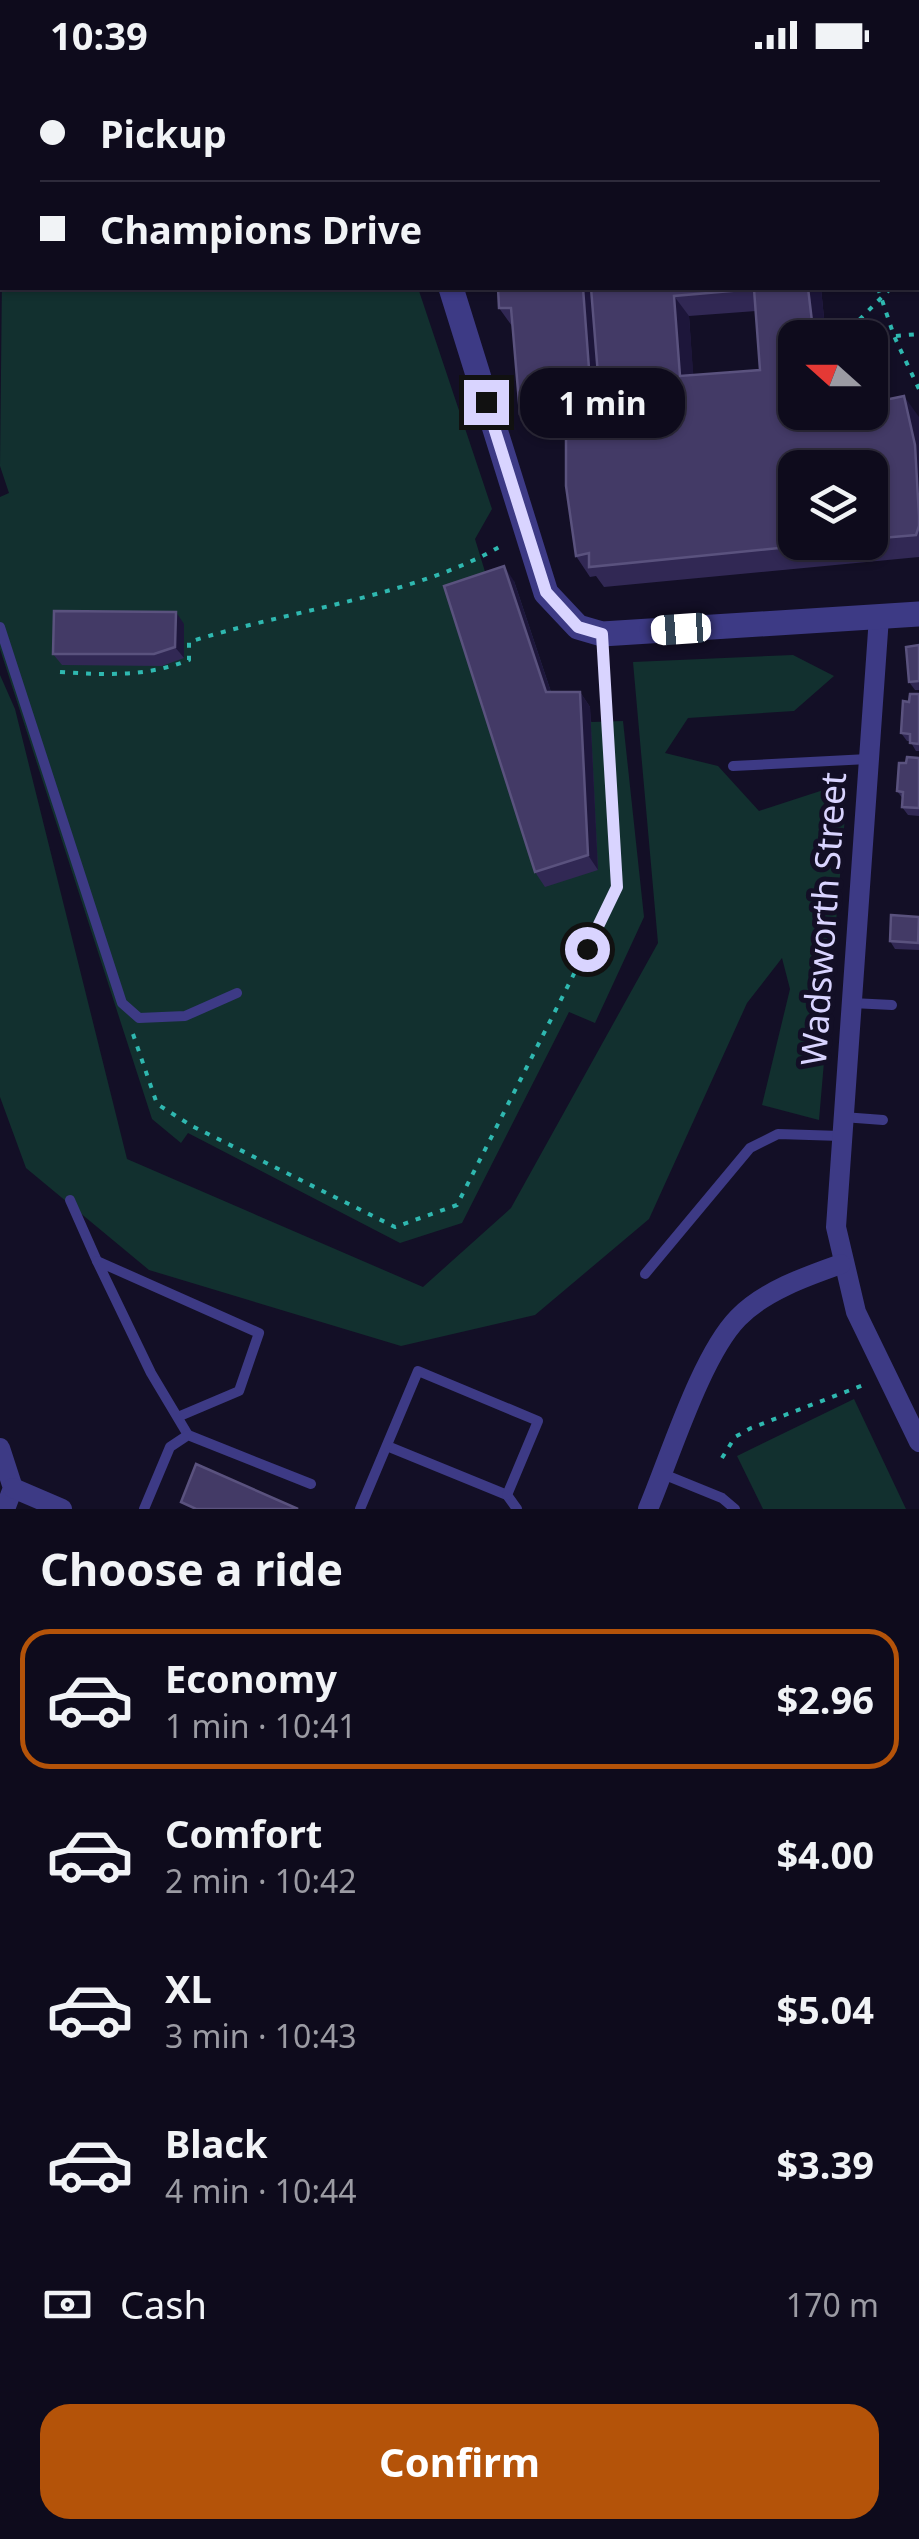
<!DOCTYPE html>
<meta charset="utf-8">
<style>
body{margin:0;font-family:"Noto Sans",sans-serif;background:#171425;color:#f1f3f6;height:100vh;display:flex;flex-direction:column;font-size:38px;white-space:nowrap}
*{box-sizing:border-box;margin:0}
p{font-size:32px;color:#9b9ba3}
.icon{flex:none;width:55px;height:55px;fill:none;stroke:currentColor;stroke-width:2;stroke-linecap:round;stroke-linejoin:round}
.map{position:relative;height:1439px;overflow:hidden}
.side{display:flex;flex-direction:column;background:#0e0b1c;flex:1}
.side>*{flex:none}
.banner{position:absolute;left:0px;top:0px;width:920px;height:220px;box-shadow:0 2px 8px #0004,0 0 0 2px #2e2b3b;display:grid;align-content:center;height:220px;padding:0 40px;background:#0e0b1c}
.needle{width:65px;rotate:291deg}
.controls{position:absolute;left:778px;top:250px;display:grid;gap:20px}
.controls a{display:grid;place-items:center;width:110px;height:110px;border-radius:20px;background:#0e0b1c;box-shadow:0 2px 8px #0004,0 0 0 2px #2e2b3b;font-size:50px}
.end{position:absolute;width:45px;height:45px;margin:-22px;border:12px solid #d9d4ff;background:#111;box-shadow:0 0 0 5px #111}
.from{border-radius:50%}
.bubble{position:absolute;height:70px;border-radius:30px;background:#0e0b1c;box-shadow:0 2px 8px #0004,0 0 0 2px #2e2b3b;font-size:32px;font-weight:700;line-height:70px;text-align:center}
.car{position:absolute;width:30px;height:60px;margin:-30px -15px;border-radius:12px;box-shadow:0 0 8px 2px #0007;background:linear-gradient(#fff 24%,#345 0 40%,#fff 0 76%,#345 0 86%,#fff 0)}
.banner b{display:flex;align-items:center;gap:35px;height:95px;font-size:38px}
.banner b+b{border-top:2px solid #2e2b3b}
.banner i{width:25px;height:25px;background:#f1f3f6}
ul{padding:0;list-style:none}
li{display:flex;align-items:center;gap:30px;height:140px;margin:0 20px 15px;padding:0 20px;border:5px solid transparent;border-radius:30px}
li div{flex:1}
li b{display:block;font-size:38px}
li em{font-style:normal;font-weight:700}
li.selected{border-color:#b45309}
li>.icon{width:90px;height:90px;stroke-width:1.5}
h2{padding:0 40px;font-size:45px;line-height:120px}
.pay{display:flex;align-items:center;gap:25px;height:110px;padding:0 40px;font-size:38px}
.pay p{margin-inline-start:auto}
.cta{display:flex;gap:20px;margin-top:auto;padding:20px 40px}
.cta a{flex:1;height:115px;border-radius:30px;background:#b45309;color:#fff;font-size:40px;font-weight:700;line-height:115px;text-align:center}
.status{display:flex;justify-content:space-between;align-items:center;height:70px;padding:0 50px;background:#0e0b1c;direction:ltr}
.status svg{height:28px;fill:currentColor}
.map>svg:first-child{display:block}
</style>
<div class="status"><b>10:39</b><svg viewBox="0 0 49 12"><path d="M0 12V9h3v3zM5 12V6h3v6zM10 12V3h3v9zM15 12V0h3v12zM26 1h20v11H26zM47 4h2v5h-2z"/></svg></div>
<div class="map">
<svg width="919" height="1439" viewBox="0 0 919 1439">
<rect width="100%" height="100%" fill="#130f26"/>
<!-- green -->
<g fill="#12302f">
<path d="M 2,207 L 2,218 L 369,218 L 372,222 L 418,218 L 492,439 L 475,469 L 490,518 L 514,511 L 556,637 L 592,652 L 623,651 L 644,847 L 595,953 L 569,942 L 462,1153 L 400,1173 L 188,1063 L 181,1073 L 152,1049 L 0,579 L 0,427 L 9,423 L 0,396 Z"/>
<path d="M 793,585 L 834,606 L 794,641 L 688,648 L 665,683 L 718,696 L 759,741 L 848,712 L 819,1050 L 762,1035 L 790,919 L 782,888 L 747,933 L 649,1149 L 535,1245 L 401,1276 L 149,1200 L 26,1098 L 0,1027 L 0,605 L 15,639 L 127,1089 L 423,1217 L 511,1138 L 658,873 L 633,592 Z"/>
<path d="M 854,1329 L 906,1439 L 763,1439 L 737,1386 Z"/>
</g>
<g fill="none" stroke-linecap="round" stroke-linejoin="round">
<!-- path -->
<g stroke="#2fb8b0" stroke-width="4" stroke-dasharray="5 8" stroke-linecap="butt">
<path d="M 710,0 L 710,2"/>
<path d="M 918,192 L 919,190"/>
<path d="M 878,218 L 894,266 L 919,319"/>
<path d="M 841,268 L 891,218"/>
<path d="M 870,268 L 919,264"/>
<path d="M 60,602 C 105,605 147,607 189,590 L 189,572 C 285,541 421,525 504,474"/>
<path d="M 133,964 L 157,1034 L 192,1056 L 395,1157 L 457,1135 L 580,892"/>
<path d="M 722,1388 L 735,1367 L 751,1358 L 866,1314"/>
</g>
<!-- service -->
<g stroke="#3d3a85" stroke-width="10">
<path d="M 0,557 L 122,933 L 139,948 L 185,946 L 237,923"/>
<path d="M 733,696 L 868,689"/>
<path d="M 587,879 L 617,817 L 602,565"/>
<path d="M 852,933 L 892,935"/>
<path d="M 843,1047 L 883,1050"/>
<path d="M 70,1130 L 97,1191"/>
<path d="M 645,1204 L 750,1078 L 778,1064 L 841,1066"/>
<path d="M 180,1346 L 239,1321 L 259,1263 L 97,1191 L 151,1303 L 188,1365"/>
<path d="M 387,1376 L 507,1425 L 517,1439"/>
<path d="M 663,1404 L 722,1428 L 735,1439"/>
<path d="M 144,1439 L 170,1377 L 188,1365 L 311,1414"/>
<path d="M 360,1439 L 418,1301 L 538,1351 L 507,1425"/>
</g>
<!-- minor -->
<g stroke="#3d3a85" stroke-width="20">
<path d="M 879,547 L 836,1157 L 856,1242 L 919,1372"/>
<path d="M 0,1378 L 13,1418 L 5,1439"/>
<path d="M 13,1418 L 62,1439"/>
<path d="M 648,1439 C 670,1387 701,1286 738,1248 C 764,1221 807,1206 841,1194"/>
</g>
<!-- tertiary -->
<g stroke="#3d3a85" stroke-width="25">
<path d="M 879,0 L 880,2"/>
<path d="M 0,64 L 2,64"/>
<path d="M 918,92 L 919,96"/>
<path d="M 451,218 L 546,523 L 578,557 L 602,564 L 919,544"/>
</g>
</g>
<!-- wall -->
<g fill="#312854" fill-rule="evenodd">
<path d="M 0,0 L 19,0 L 11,2 L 2,2 L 2,5 L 0,6 Z"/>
<path d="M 51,0 L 79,0 L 73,2 L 53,2 Z"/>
<path d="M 498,218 L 821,218 L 826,268 L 795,268 L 795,342 L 919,347 L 919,487 L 604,517 L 596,506 L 590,507 L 576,486 L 566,363 L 534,365 L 520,344 L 512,256 L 499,238 ZM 756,241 L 760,300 L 693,305 L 689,246 ZM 870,398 L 870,472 L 795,472 Z"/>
<path d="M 514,511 L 551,622 L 580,622 L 590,637 L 598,800 L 545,817 L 535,802 Z"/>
<path d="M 184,554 L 184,588 L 162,596 L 62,595 L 53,584 Z"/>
<path d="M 919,575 L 919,620 L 915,620 L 909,612 Z"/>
<path d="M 919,624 L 919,681 L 916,681 L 910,671 L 907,671 L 901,663 L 909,632 Z"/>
<path d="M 919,688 L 919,746 L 908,745 L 902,737 L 903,729 L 897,721 Z"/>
<path d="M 919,847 L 919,880 L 895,879 L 890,871 Z"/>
</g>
<!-- shaded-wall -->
<g fill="#1d163a">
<path d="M 583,218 L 596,218 L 607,359 L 592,339 Z"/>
<path d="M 808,218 L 821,218 L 826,268 L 814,268 Z"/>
<path d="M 674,226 L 689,246 L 695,327 L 680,306 Z"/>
<path d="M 904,326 L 919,347 L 919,446 Z"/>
<path d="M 504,496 L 514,511 L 556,637 L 546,622 Z"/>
<path d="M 176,542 L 184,554 L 184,588 L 175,577 Z"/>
<path d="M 580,622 L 590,637 L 598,800 L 588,785 Z"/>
</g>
<!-- building -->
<g fill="#433a66" stroke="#5a527e" stroke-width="2.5" fill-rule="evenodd">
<path d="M 498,218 L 583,218 L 592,339 L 520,344 L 511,238 L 499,238 Z"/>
<path d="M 591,218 L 808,218 L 814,268 L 795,268 L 795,342 L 870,342 L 870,333 L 904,326 L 915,375 L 919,446 L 919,456 L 916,465 L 870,469 L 870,398 L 795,398 L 795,472 L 839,472 L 589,497 L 589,483 L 576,486 L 566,416 L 566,357 L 591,351 L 602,355 ZM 754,219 L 760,300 L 680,306 L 674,226 Z"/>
<path d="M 504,496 L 546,622 L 580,622 L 588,785 L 535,802 L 444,516 Z"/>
<path d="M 54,541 L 176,542 L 175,577 L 154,584 L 53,584 Z"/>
<path d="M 919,575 L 919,611 L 909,612 L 906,577 Z"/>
<path d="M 910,624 L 919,624 L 919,674 L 910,673 L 910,664 L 901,663 L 903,631 L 909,632 Z"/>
<path d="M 907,687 L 919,688 L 919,738 L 902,737 L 903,722 L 897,721 L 899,693 L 906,693 Z"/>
<path d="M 891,845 L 919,847 L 918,873 L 890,871 Z"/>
<path d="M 196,1394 L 298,1439 L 196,1439 L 181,1432 Z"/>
</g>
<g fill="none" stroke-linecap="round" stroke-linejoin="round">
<!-- route -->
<path stroke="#d9d4ff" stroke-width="12" d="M 486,332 L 546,522 L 578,557 L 602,564 L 617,817 L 587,879"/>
</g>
<g text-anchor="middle" stroke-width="10" stroke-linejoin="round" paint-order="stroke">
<!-- street labels -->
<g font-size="35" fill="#d9d4ff" stroke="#130f26">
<text transform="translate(824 849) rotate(-86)" y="12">Wadsworth Street</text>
</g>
</g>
</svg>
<div class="controls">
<a><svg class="needle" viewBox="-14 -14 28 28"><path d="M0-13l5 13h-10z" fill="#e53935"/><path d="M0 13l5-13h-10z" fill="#9b9ba3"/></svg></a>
<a><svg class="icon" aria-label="layers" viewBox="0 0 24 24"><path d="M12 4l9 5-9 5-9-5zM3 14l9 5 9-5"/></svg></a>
</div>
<i class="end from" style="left:587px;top:879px"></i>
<i class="end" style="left:486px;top:332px"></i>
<div class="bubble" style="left:520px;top:298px;width:165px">1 min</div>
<i class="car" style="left:681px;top:559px;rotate:266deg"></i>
<div class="banner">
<b><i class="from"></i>Pickup</b>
<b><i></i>Champions Drive</b>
</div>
</div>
<section class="side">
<h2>Choose a ride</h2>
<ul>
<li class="selected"><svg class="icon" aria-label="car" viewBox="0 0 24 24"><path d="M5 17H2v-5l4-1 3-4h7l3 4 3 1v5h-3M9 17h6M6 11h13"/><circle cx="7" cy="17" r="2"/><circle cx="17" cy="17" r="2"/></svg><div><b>Economy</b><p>1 min · 10:41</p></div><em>$2.96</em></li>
<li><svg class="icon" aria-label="car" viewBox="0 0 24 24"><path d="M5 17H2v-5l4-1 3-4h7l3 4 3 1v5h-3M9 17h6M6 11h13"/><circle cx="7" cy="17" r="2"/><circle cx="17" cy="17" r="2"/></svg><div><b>Comfort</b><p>2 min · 10:42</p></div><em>$4.00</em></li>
<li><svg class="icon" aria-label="car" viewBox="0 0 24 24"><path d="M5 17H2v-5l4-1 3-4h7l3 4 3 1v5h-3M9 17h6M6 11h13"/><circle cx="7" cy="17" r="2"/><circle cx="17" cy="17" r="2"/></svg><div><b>XL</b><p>3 min · 10:43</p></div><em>$5.04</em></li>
<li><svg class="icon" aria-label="car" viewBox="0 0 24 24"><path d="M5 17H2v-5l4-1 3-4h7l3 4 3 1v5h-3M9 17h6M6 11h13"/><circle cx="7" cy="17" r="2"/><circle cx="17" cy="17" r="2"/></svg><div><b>Black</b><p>4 min · 10:44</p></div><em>$3.39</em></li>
</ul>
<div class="pay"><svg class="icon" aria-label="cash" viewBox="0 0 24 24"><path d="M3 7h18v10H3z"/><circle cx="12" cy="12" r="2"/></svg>Cash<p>170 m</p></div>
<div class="cta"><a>Confirm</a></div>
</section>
